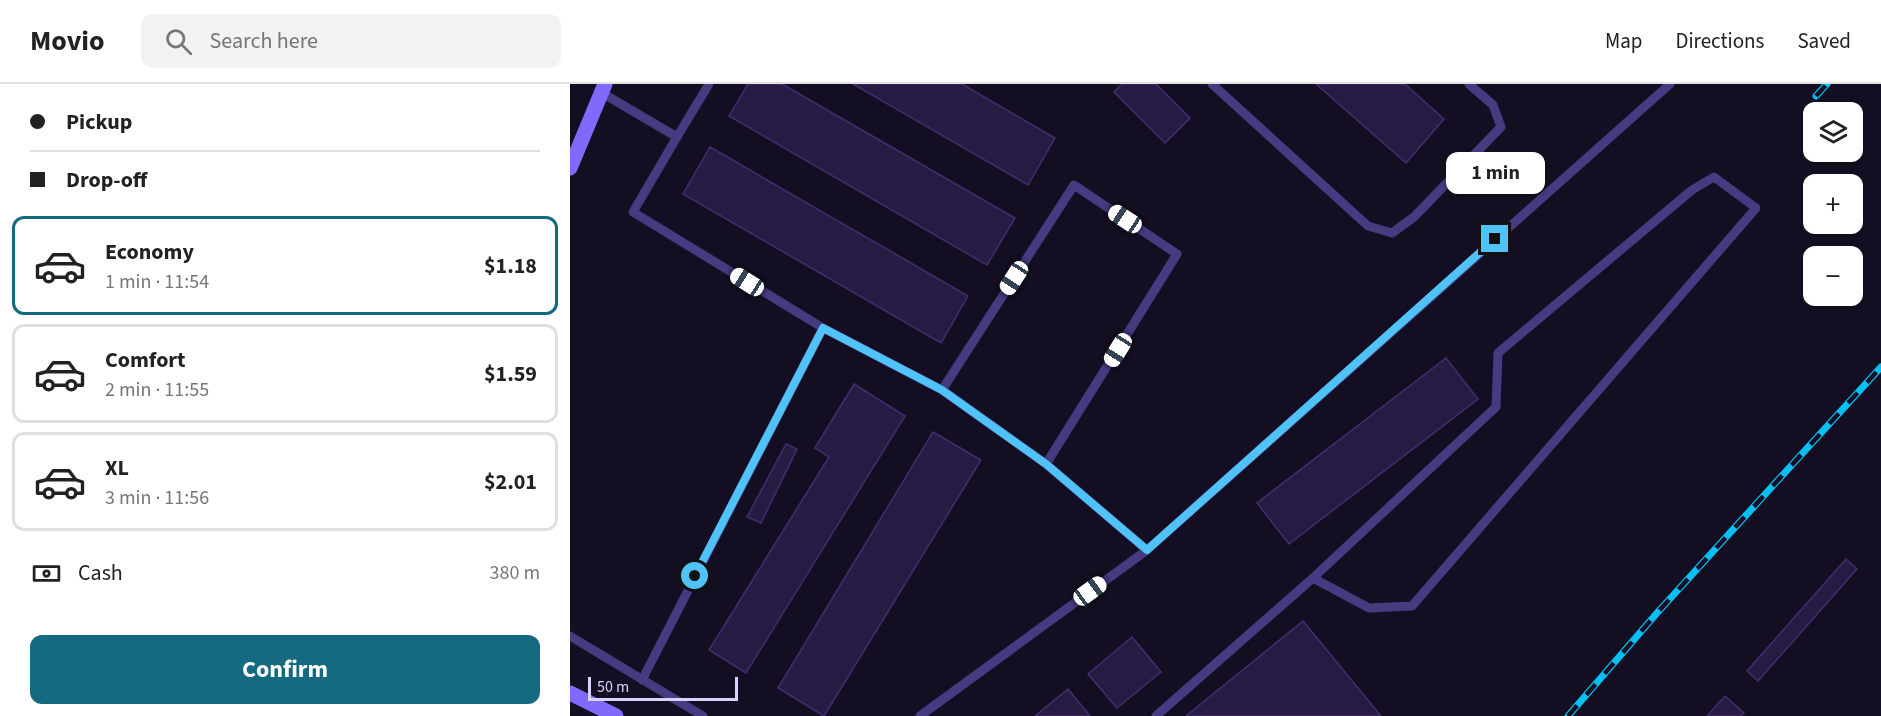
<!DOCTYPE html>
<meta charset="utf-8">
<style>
body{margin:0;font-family:"Source Sans 3",sans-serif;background:#f2f2f2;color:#222;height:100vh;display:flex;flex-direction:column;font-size:22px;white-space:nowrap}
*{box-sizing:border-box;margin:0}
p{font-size:20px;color:#767676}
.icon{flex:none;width:33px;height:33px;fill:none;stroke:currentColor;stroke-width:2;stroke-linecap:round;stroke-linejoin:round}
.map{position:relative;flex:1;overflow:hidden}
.panel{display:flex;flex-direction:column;background:#fff;width:570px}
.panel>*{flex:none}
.hud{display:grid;align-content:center;height:132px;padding:0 30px;background:#fff}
.fabs{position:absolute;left:1233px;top:18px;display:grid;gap:12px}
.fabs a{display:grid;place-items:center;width:60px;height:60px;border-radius:12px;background:#fff;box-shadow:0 2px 4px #0004;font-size:30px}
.scale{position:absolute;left:18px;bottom:15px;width:150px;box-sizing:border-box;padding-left:6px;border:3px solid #dbd1fe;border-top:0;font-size:16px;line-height:21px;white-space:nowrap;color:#dbd1fe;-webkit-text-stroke:4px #140e22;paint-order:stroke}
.end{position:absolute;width:27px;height:27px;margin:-14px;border:8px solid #4fc3f7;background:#111;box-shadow:0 0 0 3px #111}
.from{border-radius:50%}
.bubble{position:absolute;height:42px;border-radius:12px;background:#fff;box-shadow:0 2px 4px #0004;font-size:20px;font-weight:700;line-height:42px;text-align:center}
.car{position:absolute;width:18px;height:36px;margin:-18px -9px;border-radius:8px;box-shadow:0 0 4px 2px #0007;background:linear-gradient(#fff 24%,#345 0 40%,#fff 0 76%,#345 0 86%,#fff 0)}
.hud b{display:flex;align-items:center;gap:21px;height:57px;font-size:22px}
.hud b+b{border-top:2px solid #e0e0e0}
.hud i{width:15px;height:15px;background:#222}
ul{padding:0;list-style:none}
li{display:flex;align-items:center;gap:18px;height:99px;margin:0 12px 9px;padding:0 18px;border:3px solid #e0e0e0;border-radius:12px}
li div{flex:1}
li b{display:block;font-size:22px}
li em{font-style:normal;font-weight:700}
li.on{border-color:#156980}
li>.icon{width:54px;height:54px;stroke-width:1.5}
.pay{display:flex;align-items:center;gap:15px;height:66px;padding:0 30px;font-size:22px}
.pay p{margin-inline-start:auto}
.action{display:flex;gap:12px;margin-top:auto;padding:12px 30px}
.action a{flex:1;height:69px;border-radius:12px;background:#156980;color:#fff;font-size:24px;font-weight:700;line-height:69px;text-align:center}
header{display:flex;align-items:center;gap:36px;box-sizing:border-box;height:84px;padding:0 30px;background:#fff;border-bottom:2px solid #e0e0e0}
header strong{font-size:28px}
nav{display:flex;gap:33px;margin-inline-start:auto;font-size:21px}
.search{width:420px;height:54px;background:#f2f2f2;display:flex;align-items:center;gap:15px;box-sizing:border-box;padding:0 21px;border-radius:12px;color:#767676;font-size:22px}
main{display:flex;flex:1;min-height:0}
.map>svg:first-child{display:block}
</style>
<header>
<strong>Movio</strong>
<div class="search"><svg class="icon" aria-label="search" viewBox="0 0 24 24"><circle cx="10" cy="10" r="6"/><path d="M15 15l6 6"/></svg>Search here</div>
<nav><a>Map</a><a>Directions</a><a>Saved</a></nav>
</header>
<main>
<section class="panel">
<div class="hud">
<b><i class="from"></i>Pickup</b>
<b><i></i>Drop-off</b>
</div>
<ul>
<li class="on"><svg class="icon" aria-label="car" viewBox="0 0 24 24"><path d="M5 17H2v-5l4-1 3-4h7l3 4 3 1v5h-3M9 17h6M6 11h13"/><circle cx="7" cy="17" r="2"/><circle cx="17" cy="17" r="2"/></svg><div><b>Economy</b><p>1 min · 11:54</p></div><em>$1.18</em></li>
<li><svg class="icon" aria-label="car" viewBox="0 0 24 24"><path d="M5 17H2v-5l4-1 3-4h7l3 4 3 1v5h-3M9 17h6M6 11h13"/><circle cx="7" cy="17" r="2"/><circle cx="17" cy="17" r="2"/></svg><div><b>Comfort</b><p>2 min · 11:55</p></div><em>$1.59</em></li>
<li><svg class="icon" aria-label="car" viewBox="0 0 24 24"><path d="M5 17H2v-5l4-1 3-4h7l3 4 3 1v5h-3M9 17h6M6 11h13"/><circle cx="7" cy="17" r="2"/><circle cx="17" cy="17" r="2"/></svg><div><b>XL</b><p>3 min · 11:56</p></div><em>$2.01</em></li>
</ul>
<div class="pay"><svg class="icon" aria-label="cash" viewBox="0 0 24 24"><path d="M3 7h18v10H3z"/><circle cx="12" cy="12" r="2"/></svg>Cash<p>380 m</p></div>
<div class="action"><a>Confirm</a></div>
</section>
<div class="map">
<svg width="1311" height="632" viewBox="0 0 1311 632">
<rect width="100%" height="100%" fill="#140e22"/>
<!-- building -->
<g fill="#281b43" stroke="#422d6e" stroke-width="1.5">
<path d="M 178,0 L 212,0 L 445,134 L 417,181 L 159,32 Z"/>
<path d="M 283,0 L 392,0 L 485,54 L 458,101 Z"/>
<path d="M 552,0 L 586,0 L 620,34 L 595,59 L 544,8 Z"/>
<path d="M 746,0 L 835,0 L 874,35 L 836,79 Z"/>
<path d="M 140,63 L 398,212 L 371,259 L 113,110 Z"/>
<path d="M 876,274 L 908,315 L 719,460 L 687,419 Z"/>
<path d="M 284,300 L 335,332 L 176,589 L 139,566 L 259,373 L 245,364 Z"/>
<path d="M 363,348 L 411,376 L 254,632 L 208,604 Z"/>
<path d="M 216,360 L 227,365 L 191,439 L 177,433 Z"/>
<path d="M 1276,475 L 1287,485 L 1188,597 L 1177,587 Z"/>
<path d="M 733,537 L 811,632 L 616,632 Z"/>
<path d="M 562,553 L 591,588 L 547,624 L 518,590 Z"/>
<path d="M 498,605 L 520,632 L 465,632 Z"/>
<path d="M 1155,612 L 1174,629 L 1171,632 L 1137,632 Z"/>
</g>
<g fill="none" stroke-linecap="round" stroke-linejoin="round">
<!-- lane -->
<g stroke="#463a80" stroke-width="9">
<path d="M 642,0 L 798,142 L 822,149 L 844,133 L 931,43 L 923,21 L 899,0"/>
<path d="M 32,9 L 107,53 L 63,128 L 253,244 L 372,306 L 476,380 L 577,466"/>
<path d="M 107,53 L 139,0"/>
<path d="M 372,306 L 504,101 L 607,170 L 476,380"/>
<path d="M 0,552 L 133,632"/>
<path d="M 72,596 L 253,244"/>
<path d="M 350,632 L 577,466 L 1100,0"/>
<path d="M 586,632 L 743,494 L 926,323 L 928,269 L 1122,106 L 1144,93 L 1186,124 L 842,522 L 799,524 L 743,494"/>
</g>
<!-- secondary -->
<g stroke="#7f6afb" stroke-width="15">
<path d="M 0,84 L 35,0"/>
<path d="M 0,609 L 46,632"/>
</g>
<defs>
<g id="rail">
<path d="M 1246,12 L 1257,0"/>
<path d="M 998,632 L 1087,529 L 1311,283"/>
</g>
</defs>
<!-- rail casing -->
<use href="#rail" stroke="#06c0f4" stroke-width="7"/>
<!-- rail -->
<use href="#rail" stroke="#140e22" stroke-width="4.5" stroke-dasharray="14" stroke-linecap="butt"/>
</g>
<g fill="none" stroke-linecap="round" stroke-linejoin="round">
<!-- route -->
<path stroke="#4fc3f7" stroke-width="8" d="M 125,492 L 253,244 L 372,306 L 476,380 L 577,466 L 925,155"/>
</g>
</svg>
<div class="fabs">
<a><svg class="icon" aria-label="layers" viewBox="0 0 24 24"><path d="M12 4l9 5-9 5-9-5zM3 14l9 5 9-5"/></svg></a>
<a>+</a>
<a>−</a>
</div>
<div class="scale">50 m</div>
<i class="end from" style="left:125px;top:492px"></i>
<i class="end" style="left:925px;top:155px"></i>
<div class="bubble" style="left:876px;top:68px;width:99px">1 min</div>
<i class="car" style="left:555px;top:135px;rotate:303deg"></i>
<i class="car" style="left:444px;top:194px;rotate:213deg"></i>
<i class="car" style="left:177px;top:198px;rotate:302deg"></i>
<i class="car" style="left:548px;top:266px;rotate:212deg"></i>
<i class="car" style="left:520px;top:507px;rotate:54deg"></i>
</div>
</main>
